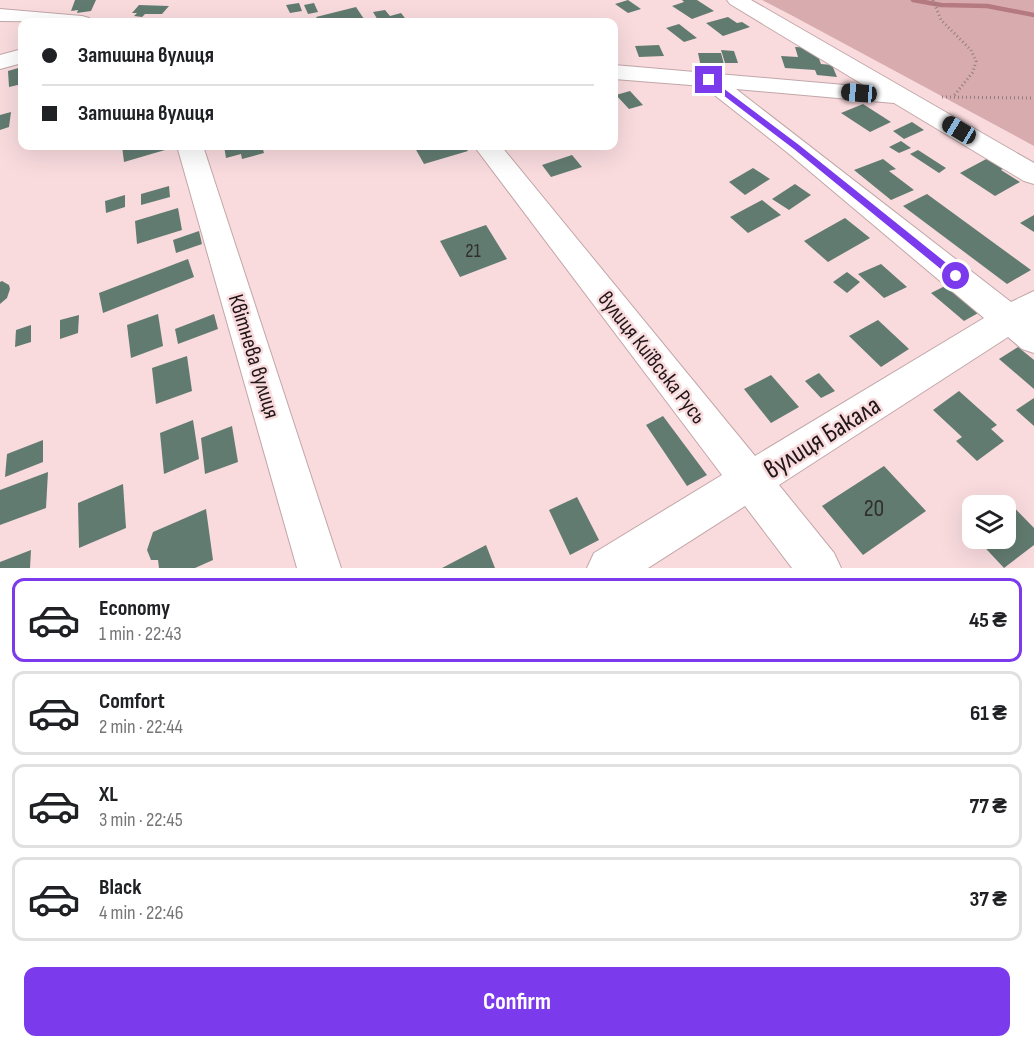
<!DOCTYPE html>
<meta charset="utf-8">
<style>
body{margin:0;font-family:"Sofia Sans Condensed",sans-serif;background:#f6f6f6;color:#202124;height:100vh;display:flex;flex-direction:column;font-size:22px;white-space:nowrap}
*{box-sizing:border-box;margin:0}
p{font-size:20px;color:#757577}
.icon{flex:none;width:33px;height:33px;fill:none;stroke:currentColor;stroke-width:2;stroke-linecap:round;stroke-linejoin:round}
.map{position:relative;height:568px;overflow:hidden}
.side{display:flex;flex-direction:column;background:#fff;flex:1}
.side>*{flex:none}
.hud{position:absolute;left:18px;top:18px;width:600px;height:132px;border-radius:12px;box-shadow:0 6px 24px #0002;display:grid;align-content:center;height:132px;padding:0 24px;background:#fff}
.fabs{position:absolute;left:962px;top:495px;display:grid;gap:12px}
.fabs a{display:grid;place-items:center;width:54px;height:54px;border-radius:12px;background:#fff;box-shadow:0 6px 24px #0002;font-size:30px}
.end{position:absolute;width:27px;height:27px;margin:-14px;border:8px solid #7c3aed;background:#fff;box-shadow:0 0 0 3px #fff}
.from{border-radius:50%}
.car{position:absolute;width:18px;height:36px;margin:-18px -9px;border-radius:8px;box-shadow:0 0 4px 2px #0007;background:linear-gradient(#222 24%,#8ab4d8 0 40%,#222 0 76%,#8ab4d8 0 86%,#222 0)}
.hud b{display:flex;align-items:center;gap:21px;height:57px;font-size:22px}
.hud b+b{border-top:2px solid #e0e0e0}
.hud i{width:15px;height:15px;background:#202124}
ul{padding:10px 0 0;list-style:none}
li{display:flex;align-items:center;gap:18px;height:84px;margin:0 12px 9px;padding:0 12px;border:3px solid #e0e0e0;border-radius:12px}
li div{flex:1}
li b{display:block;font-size:22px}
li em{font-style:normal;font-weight:700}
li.active{border-color:#7c3aed}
li>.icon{width:54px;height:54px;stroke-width:1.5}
.action{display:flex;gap:12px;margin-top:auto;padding:12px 24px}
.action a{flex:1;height:69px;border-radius:12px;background:#7c3aed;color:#fff;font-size:24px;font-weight:700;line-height:69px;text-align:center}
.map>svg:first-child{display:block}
</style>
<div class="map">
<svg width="1034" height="568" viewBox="0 0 1034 568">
<rect width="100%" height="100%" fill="#f9dbde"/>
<!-- green -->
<path fill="#d8abaf" d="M 762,0 L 1034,0 L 1034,146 L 791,15 Z"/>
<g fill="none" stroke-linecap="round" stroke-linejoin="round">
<!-- stream -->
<path stroke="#b57a80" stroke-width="4.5" d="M 913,0 L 941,5 L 987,6 L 1034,15"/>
</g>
<!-- building -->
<g fill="#627b70">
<path d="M 75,0 L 96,0 L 91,11 L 77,13 L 78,10 L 71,11 Z"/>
<path d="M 628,0 L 641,9 L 628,13 L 615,4 Z"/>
<path d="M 682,0 L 697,0 L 714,11 L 692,19 L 672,6 L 684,2 Z"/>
<path d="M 299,3 L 302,11 L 290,13 L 286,5 Z"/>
<path d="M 314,3 L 318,12 L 308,14 L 304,5 Z"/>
<path d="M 139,5 L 169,6 L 162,14 L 145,14 L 142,17 L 134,16 L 137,13 L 132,13 Z"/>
<path d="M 356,7 L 366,22 L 319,22 L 316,17 Z"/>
<path d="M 385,10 L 390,16 L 401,13 L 408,22 L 379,22 L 373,12 Z"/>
<path d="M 728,17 L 737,23 L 742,22 L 750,27 L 723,36 L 706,23 Z"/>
<path d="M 679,24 L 697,38 L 684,42 L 666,28 Z"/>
<path d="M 659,45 L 664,56 L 639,57 L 635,46 Z"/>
<path d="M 795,47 L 815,48 L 821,64 L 832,65 L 837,77 L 817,75 L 815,70 L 785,68 L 781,56 L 798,57 Z"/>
<path d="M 721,50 L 734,51 L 738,63 L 725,63 Z"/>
<path d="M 698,53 L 721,53 L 725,68 L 701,67 Z"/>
<path d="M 22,67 L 22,84 L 9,87 L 8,71 Z"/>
<path d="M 630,91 L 643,105 L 629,109 L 616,95 Z"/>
<path d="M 863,104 L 891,122 L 870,132 L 841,113 Z"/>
<path d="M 11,112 L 9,127 L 0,130 L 0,115 Z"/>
<path d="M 912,122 L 924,130 L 904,139 L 893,131 Z"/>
<path d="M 901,141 L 911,148 L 899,153 L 889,147 Z"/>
<path d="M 122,146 L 164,146 L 165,150 L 124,162 Z"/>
<path d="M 224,146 L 262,146 L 264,153 L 242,159 L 241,154 L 226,158 Z"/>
<path d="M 425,146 L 464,146 L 468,151 L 424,164 L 415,148 Z"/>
<path d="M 918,150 L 946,168 L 939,173 L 910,154 Z"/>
<path d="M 572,155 L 582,167 L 551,177 L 542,165 Z"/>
<path d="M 990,157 L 1006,167 L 1001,170 L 1020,182 L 995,196 L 960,173 Z"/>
<path d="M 883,159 L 896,169 L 889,171 L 914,190 L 891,200 L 854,170 Z"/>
<path d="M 753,168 L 770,179 L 745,195 L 729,182 Z"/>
<path d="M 795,184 L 811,195 L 789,210 L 772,199 Z"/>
<path d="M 169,186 L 170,197 L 141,205 L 141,194 Z"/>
<path d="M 927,194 L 1031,270 L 1007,284 L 903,206 Z"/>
<path d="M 125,195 L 125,207 L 106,213 L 105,201 Z"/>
<path d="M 762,200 L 781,215 L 748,233 L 730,217 Z"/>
<path d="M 178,208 L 182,230 L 137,244 L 135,221 Z"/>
<path d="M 1034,215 L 1034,232 L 1020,223 Z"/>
<path d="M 845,218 L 870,238 L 828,262 L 804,241 Z"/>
<path d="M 486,225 L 507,259 L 460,277 L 440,241 Z"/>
<path d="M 199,231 L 202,244 L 176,253 L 173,240 Z"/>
<path d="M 188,259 L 194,277 L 103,313 L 99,293 Z"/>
<path d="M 881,264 L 907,287 L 884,298 L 858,274 Z"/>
<path d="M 847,272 L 860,282 L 847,293 L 833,282 Z"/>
<path d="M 2,281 L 9,285 L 10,289 L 7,298 L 0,304 L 0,282 Z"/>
<path d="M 947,285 L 980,312 L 964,321 L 931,293 Z"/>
<path d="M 158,314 L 163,346 L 131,358 L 127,325 Z"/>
<path d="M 214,314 L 218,329 L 178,344 L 175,329 Z"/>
<path d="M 79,315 L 78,333 L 60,339 L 60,320 Z"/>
<path d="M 878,320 L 909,349 L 881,367 L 849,336 Z"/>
<path d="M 31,325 L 31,342 L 15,347 L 16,330 Z"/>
<path d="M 1018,347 L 1034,360 L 1034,389 L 999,359 Z"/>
<path d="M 187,356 L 192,391 L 156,404 L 152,368 Z"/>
<path d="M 819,373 L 835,391 L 821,398 L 805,381 Z"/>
<path d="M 771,375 L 799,407 L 771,423 L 744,389 Z"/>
<path d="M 959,391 L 997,425 L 991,429 L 1004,441 L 977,461 L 956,441 L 962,437 L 933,410 Z"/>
<path d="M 1034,398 L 1034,426 L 1016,410 Z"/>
<path d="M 663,416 L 707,475 L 687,486 L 646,425 Z"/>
<path d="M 193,420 L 199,459 L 164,474 L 160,433 Z"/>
<path d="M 232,426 L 238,462 L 205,474 L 201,438 Z"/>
<path d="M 43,440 L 43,462 L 5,477 L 7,454 Z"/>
<path d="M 884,466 L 926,511 L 863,555 L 822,506 Z"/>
<path d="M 48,472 L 46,508 L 0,525 L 0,490 Z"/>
<path d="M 123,484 L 126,528 L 79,548 L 78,503 Z"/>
<path d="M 1003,496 L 1034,528 L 1034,545 L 1004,568 L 976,538 L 1005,538 L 1005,506 L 990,506 Z"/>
<path d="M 577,497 L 599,540 L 570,555 L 549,510 Z"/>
<path d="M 206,509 L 213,560 L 195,568 L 159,568 L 158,560 L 151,560 L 147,550 L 153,532 Z"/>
<path d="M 486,545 L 495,568 L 442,568 Z"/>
<path d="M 31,550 L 30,568 L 0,568 L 0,562 Z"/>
</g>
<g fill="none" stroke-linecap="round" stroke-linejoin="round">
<defs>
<g id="minor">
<path d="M 727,0 L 751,0 L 1034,163 L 1034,184 L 1024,181 L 894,103 L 736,89 L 1011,302 L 1034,291 L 1034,353 L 1022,349 L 1008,337 L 779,485 L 834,553 L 841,568 L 792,568 L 745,506 L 648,568 L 587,568 L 594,553 L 722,475 L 474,146 L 501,146 L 755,456 L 984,318 L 788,153 L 703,86 L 614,79 L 614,65 L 867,87 L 730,4 Z"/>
<path d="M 0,9 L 82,16 L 89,18 L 92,22 L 0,21 Z"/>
<path d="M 22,49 L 22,63 L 0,69 L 0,55 Z"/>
<path d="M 177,146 L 203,146 L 341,568 L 297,568 Z"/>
</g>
</defs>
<!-- minor casing -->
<use href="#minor" stroke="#c2a6a8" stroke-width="2"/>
<!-- path -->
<g stroke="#927e80" stroke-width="3" stroke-dasharray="1 3" stroke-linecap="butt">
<path d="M 933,0 L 941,20 L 971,50 L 976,61 L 973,72 L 953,97"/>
<path d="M 942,97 L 1034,98"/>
</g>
<!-- minor -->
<use href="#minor" fill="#fff" fill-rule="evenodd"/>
</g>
<!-- route -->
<path fill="#7c3aed" d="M 706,79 L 711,79 L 799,145 L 960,274 L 960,279 L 953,279 L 794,149 L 706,82 Z"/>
<g text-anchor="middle" stroke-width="5" stroke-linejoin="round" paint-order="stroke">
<!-- number labels -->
<g font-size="20" fill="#31302e">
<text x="473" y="257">21</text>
</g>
<!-- street labels -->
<g font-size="22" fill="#211718" stroke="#f9dbde">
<text transform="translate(255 356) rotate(73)" y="8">Квітнева вулиця</text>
<text transform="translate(653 357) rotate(52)" y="8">вулиця Київська Русь</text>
</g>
<!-- near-number labels -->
<g font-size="24" fill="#31302e">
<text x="874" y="516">20</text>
</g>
<!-- near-street labels -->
<g font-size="27" fill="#211718" stroke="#f9dbde">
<text transform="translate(822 437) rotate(-32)" y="9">вулиця Бакала</text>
</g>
</g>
</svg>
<div class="fabs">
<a><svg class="icon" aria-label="layers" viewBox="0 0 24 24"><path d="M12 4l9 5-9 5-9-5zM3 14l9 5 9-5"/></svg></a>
</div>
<i class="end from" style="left:956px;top:276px"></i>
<i class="end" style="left:709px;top:80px"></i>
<i class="car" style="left:859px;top:93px;rotate:275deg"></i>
<i class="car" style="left:959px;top:130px;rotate:301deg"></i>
<div class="hud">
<b><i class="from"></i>Затишна вулиця</b>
<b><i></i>Затишна вулиця</b>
</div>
</div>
<section class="side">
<ul>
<li class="active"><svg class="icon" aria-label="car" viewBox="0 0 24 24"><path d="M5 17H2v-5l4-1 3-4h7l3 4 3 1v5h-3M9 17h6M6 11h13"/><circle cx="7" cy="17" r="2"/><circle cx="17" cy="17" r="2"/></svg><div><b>Economy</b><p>1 min · 22:43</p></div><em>45 ₴</em></li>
<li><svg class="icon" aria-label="car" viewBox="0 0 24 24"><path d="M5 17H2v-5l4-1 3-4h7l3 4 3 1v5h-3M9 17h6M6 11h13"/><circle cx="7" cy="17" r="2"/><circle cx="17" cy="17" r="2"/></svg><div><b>Comfort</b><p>2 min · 22:44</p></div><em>61 ₴</em></li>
<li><svg class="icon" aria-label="car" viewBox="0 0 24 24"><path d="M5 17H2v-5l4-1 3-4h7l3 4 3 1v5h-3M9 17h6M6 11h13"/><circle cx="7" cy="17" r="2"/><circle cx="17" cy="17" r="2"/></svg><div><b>XL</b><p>3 min · 22:45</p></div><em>77 ₴</em></li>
<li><svg class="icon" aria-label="car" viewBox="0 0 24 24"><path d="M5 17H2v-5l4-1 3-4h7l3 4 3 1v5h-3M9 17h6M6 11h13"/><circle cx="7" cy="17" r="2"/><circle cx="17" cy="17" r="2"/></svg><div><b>Black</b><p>4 min · 22:46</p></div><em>37 ₴</em></li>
</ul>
<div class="action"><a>Confirm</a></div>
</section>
